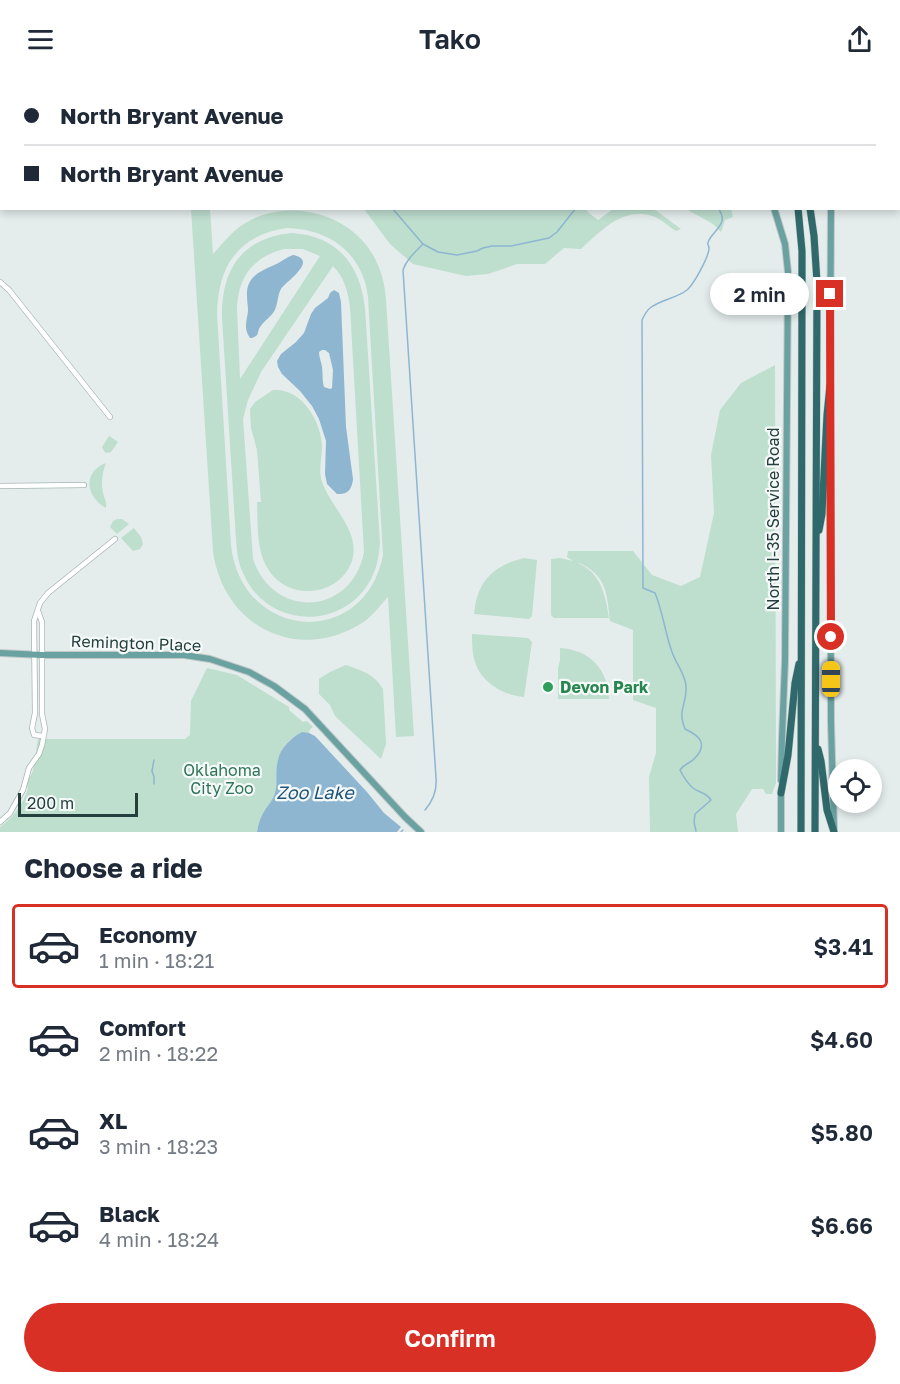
<!DOCTYPE html>
<meta charset="utf-8">
<style>
body{margin:0;font-family:"Golos Text",sans-serif;background:#f6f6f7;color:#1f2937;height:100vh;display:flex;flex-direction:column;font-size:22px;white-space:nowrap}
*{box-sizing:border-box;margin:0}
p{font-size:20px;color:#747a83}
.icon{flex:none;width:33px;height:33px;fill:none;stroke:currentColor;stroke-width:2;stroke-linecap:round;stroke-linejoin:round}
.map{position:relative;height:754px;overflow:hidden}
.sheet{display:flex;flex-direction:column;background:#fff;flex:1}
.sheet>*{flex:none}
.top-card{position:absolute;left:0px;top:0px;width:900px;height:132px;box-shadow:0 3px 9px #0003;display:grid;align-content:center;height:132px;padding:0 24px;background:#fff}
.controls{position:absolute;left:828px;top:681px;display:grid;gap:12px}
.controls a{display:grid;place-items:center;width:54px;height:54px;border-radius:50%;background:#fff;box-shadow:0 3px 9px #0003;font-size:30px}
.scale{position:absolute;left:18px;bottom:15px;width:120px;box-sizing:border-box;padding-left:6px;border:3px solid #243f3e;border-top:0;font-size:16px;line-height:21px;white-space:nowrap;color:#243f3e;-webkit-text-stroke:4px #f5faf9;paint-order:stroke}
.end{position:absolute;width:27px;height:27px;margin:-14px;border:8px solid #d93025;background:#fff;box-shadow:0 0 0 3px #fff}
.from{border-radius:50%}
.bubble{position:absolute;height:42px;border-radius:21px;background:#fff;box-shadow:0 3px 9px #0003;font-size:20px;font-weight:600;line-height:42px;text-align:center}
.car{position:absolute;width:18px;height:36px;margin:-18px -9px;border-radius:8px;box-shadow:0 0 4px 2px #0007;background:linear-gradient(#f5c518 24%,#345 0 40%,#f5c518 0 76%,#345 0 86%,#f5c518 0)}
.top-card b{display:flex;align-items:center;gap:21px;height:57px;font-size:22px}
.top-card b+b{border-top:2px solid #e0e1e3}
.top-card i{width:15px;height:15px;background:#1f2937}
ul{padding:0;list-style:none}
li{display:flex;align-items:center;gap:18px;height:84px;margin:0 12px 9px;padding:0 12px;border:3px solid transparent;border-radius:6px}
li div{flex:1}
li b{display:block;font-size:22px}
li em{font-style:normal;font-weight:600}
li.current{border-color:#d93025}
li>.icon{width:54px;height:54px;stroke-width:1.5}
h2{padding:0 24px;font-size:27px;line-height:72px}
.primary-button{display:flex;gap:12px;margin-top:auto;padding:12px 24px}
.primary-button a{flex:1;height:69px;border-radius:36px;background:#d93025;color:#fff;font-size:24px;font-weight:600;line-height:69px;text-align:center}
header{display:flex;justify-content:space-between;align-items:center;height:78px;padding:0 24px;background:#fff;font-size:27px;font-weight:600}
.map>svg:first-child{display:block}
</style>
<header><svg class="icon" aria-label="menu" viewBox="0 0 24 24"><path d="M4 6h16M4 12h16M4 18h16"/></svg>Tako<svg class="icon" aria-label="share" viewBox="0 0 24 24"><path d="M12 15V3M7 8l5-5 5 5M5 13v7h14v-7"/></svg></header>
<div class="map">
<svg width="900" height="754" viewBox="0 0 900 754">
<rect width="100%" height="100%" fill="#e4edec"/>
<!-- built -->
<path fill="#d3dddb" d="M 285,0 L 589,0 L 589,2 L 288,2 Z"/>
<!-- green -->
<g fill="#bedece" fill-rule="evenodd">
<path d="M 0,0 L 88,0 L 87,2 L 2,2 L 1,17 L 0,16 Z"/>
<path d="M 130,0 L 227,0 L 228,1 L 129,1 Z"/>
<path d="M 231,0 L 355,0 L 355,1 L 232,2 Z"/>
<path d="M 583,0 L 721,0 L 720,2 L 583,1 Z"/>
<path d="M 191,131 L 210,131 L 213,176 C 225,163 234,150 251,142 C 293,121 349,136 373,177 C 381,191 385,206 386,222 L 414,658 L 396,659 L 388,519 C 380,527 373,538 362,545 C 297,586 223,548 213,473 ZM 287,150 C 322,151 352,167 364,201 C 366,206 367,213 368,219 L 383,477 C 365,571 243,564 231,468 L 217,236 C 218,188 238,157 287,150 Z"/>
<path d="M 364,131 L 586,131 L 589,135 L 598,142 L 613,131 L 654,131 L 681,151 L 676,153 C 669,149 660,140 652,138 C 622,129 601,153 581,171 L 564,170 L 545,186 L 517,186 L 488,196 L 466,198 L 413,186 L 390,166 Z"/>
<path d="M 686,131 L 731,131 L 733,139 L 725,142 L 721,154 L 713,146 Z"/>
<path d="M 292,155 C 337,158 360,186 365,230 L 380,465 C 379,478 377,490 371,501 C 344,553 268,551 244,497 C 238,486 237,474 236,461 L 222,240 C 221,192 241,160 292,155 ZM 284,171 L 303,171 L 320,178 L 240,301 L 237,231 C 238,199 253,179 284,171 ZM 333,188 C 344,199 348,213 350,229 L 364,474 C 352,538 273,542 253,481 L 243,341 L 248,322 L 261,294 Z"/>
<path d="M 775,287 L 776,705 L 772,716 L 766,716 L 763,711 L 752,711 L 736,736 L 738,754 L 650,754 L 649,699 L 656,675 L 656,630 L 633,622 L 633,552 L 610,543 C 607,514 606,496 577,484 C 579,486 585,488 588,491 C 603,503 606,522 609,540 L 554,540 L 551,537 L 551,481 L 560,480 L 573,483 L 567,479 L 568,473 L 633,473 L 652,497 L 681,508 L 700,499 L 714,435 L 711,377 L 720,332 L 741,305 Z"/>
<path d="M 273,312 C 302,310 321,343 322,368 C 322,381 318,392 322,404 C 331,430 361,453 352,483 C 339,519 288,524 268,491 C 256,472 258,446 257,424 L 261,424 L 257,372 L 251,350 L 250,331 L 255,324 Z"/>
<path d="M 109,358 L 118,364 L 111,374 L 106,375 L 104,373 L 102,369 Z"/>
<path d="M 106,385 C 102,395 101,405 103,415 C 105,422 107,424 106,430 C 86,419 82,394 106,385 Z"/>
<path d="M 117,441 L 122,441 L 129,446 L 117,456 L 110,449 L 113,443 Z"/>
<path d="M 134,450 L 141,459 L 143,466 L 140,471 L 133,473 L 121,460 Z"/>
<path d="M 524,480 L 537,482 L 532,538 L 529,541 L 474,536 C 477,504 492,488 524,480 Z"/>
<path d="M 472,556 L 528,560 L 532,564 L 524,619 C 500,617 476,601 473,575 C 472,569 472,562 472,556 Z"/>
<path d="M 560,570 C 590,572 608,591 609,621 L 558,621 L 558,591 L 560,582 Z"/>
<path d="M 346,587 C 362,593 373,595 383,611 L 386,666 L 381,681 L 335,638 L 330,627 L 319,616 L 319,601 L 330,594 Z"/>
<path d="M 207,590 L 237,597 L 289,629 L 289,632 L 303,644 L 307,643 L 313,649 L 310,651 L 309,655 C 294,654 280,669 278,684 C 276,695 278,705 275,716 C 273,723 268,727 265,732 C 261,739 258,746 257,754 L 0,754 L 0,749 C 14,738 22,728 28,711 C 24,701 31,701 33,692 C 36,683 36,671 38,661 L 185,661 L 190,657 L 191,623 Z"/>
</g>
<!-- water -->
<g fill="#8eb6d1" fill-rule="evenodd">
<path d="M 293,177 C 320,182 284,205 281,211 C 278,216 278,223 276,229 C 273,239 263,242 259,251 C 257,255 259,257 254,259 C 253,260 251,260 250,260 C 243,250 247,243 248,233 C 248,228 247,223 247,218 C 246,200 258,194 272,188 C 280,185 285,180 293,177 Z"/>
<path d="M 334,212 L 339,215 L 341,224 L 346,349 L 353,401 C 352,411 348,417 337,416 L 327,406 L 325,396 L 326,363 L 319,341 L 312,328 L 300,313 L 282,296 L 278,289 L 277,283 L 281,276 L 296,264 L 304,255 L 311,236 L 315,230 L 328,220 L 330,215 ZM 322,272 L 325,272 L 329,275 L 333,292 L 332,310 L 330,311 L 324,309 C 322,302 323,296 322,289 C 321,283 319,279 319,274 Z"/>
<path d="M 302,654 L 309,655 L 315,658 L 367,714 L 384,735 L 401,749 L 397,754 L 257,754 C 258,746 261,738 265,732 C 269,726 273,722 275,715 C 278,704 275,693 278,682 C 280,670 292,659 302,654 Z"/>
</g>
<g fill="none" stroke-linecap="round" stroke-linejoin="round">
<!-- stream -->
<g stroke="#8eb6d1" stroke-width="1.5">
<path d="M 17,0 L 21,2"/>
<path d="M 257,0 L 257,2"/>
<path d="M 91,2 L 93,0"/>
<path d="M 723,2 L 724,0"/>
<path d="M 392,130 L 423,166 L 438,174 L 457,177 L 477,173 L 483,170 L 492,168 L 511,168 L 549,160 L 557,154 L 576,130"/>
<path d="M 423,166 C 415,174 406,182 403,192 L 436,700 C 437,712 433,723 425,732"/>
<path d="M 154,706 L 154,699 L 152,693 L 154,682"/>
<path d="M 696,753 L 694,744 L 695,736 L 711,722 C 706,714 699,715 693,710 C 687,705 683,698 680,692 C 684,686 691,685 695,680 C 709,665 698,657 685,651 C 677,631 687,627 686,609 C 686,597 676,586 672,574 C 665,555 663,534 655,515 L 643,510 L 642,242 C 644,238 646,233 650,230 C 660,222 677,220 687,212 C 694,206 708,180 709,171 C 709,165 706,168 709,162 C 716,150 729,145 718,130"/>
<path d="M 401,754 L 403,752"/>
</g>
<defs>
<g id="minor">
<path d="M 831,0 L 831,2"/>
<path d="M 898,23 L 900,23"/>
<path d="M 0,204 L 9,212 L 110,339"/>
<path d="M 0,408 L 84,407"/>
<path d="M 43,658 L 34,657 L 32,650 L 35,635 L 34,543 L 40,525 L 48,515 L 115,461"/>
<path d="M 0,744 L 10,735 L 15,726 L 23,712 L 29,690 L 39,676 L 42,667 L 45,651 L 42,636 L 42,544 L 38,533"/>
</g>
<g id="major">
<path d="M 774,130 L 785,166 L 788,194 L 785,583 L 782,660 L 781,702"/>
<path d="M 830,310 L 831,130"/>
<path d="M 830,329 L 831,644 L 834,751"/>
<path d="M 0,575 L 42,577 L 184,577 L 210,581 L 249,594 L 274,608 L 305,631 L 405,739 L 421,754"/>
<path d="M 781,754 L 781,713"/>
</g>
<g id="highway">
<path d="M 765,0 L 765,2"/>
<path d="M 778,0 L 779,2"/>
<path d="M 798,130 L 802,173 L 802,198 L 801,754"/>
<path d="M 810,130 L 814,158 L 817,204 L 815,754"/>
<path d="M 819,452 L 822,436 L 827,337 L 830,307"/>
<path d="M 818,671 L 821,683 L 827,732 L 834,754"/>
<path d="M 781,715 L 788,677 L 795,605 L 799,586"/>
</g>
</defs>
<!-- minor casing -->
<use href="#minor" stroke="#a7b5b4" stroke-width="6"/>
<!-- major casing -->
<use href="#major" stroke="#c2c9c9" stroke-width="8"/>
<!-- highway casing -->
<use href="#highway" stroke="#c2c9c9" stroke-width="8"/>
<!-- minor -->
<use href="#minor" stroke="#fff" stroke-width="4.5"/>
<!-- major -->
<use href="#major" stroke="#6aa2a1" stroke-width="6"/>
<!-- highway -->
<use href="#highway" stroke="#30696b" stroke-width="7"/>
</g>
<g fill="none" stroke-linecap="round" stroke-linejoin="round">
<!-- route -->
<path stroke="#d93025" stroke-width="8" d="M 830,216 L 831,559"/>
</g>
<!-- markers -->
<circle fill="#2e9e5b" stroke="#f5faf9" stroke-width="2" cx="548" cy="609" r="6"/>
<g text-anchor="middle" stroke-width="4.5" stroke-linejoin="round" paint-order="stroke">
<!-- street labels -->
<g font-size="16" fill="#243f3e" stroke="#f5faf9">
<text transform="translate(773 441) rotate(-90)" y="6">North I-35 Service Road</text>
<text transform="translate(136 565) rotate(2)" y="6">Remington Place</text>
</g>
<!-- leisure labels -->
<g font-size="16" font-weight="bold" fill="#27864d" stroke="#f5faf9" text-anchor="start">
<text x="560" y="615">Devon Park</text>
</g>
<!-- park labels -->
<g font-size="16" fill="#2f755b" stroke="#f5faf9">
<text x="222" y="698">Oklahoma<tspan x="222" dy="18">City Zoo</tspan></text>
</g>
<!-- water labels -->
<g font-size="18" font-style="italic" fill="#1f557a" stroke="#f5faf9">
<text x="315" y="721">Zoo Lake</text>
</g>
</g>
</svg>
<div class="controls">
<a><svg class="icon" aria-label="locate" viewBox="0 0 24 24"><circle cx="12" cy="12" r="6"/><path d="M12 2v4M12 18v4M2 12h4M18 12h4"/></svg></a>
</div>
<div class="scale">200 m</div>
<i class="end from" style="left:831px;top:559px"></i>
<i class="end" style="left:830px;top:216px"></i>
<div class="bubble" style="left:710px;top:195px;width:99px">2 min</div>
<i class="car" style="left:831px;top:601px;rotate:0deg"></i>
<div class="top-card">
<b><i class="from"></i>North Bryant Avenue</b>
<b><i></i>North Bryant Avenue</b>
</div>
</div>
<section class="sheet">
<h2>Choose a ride</h2>
<ul>
<li class="current"><svg class="icon" aria-label="car" viewBox="0 0 24 24"><path d="M5 17H2v-5l4-1 3-4h7l3 4 3 1v5h-3M9 17h6M6 11h13"/><circle cx="7" cy="17" r="2"/><circle cx="17" cy="17" r="2"/></svg><div><b>Economy</b><p>1 min · 18:21</p></div><em>$3.41</em></li>
<li><svg class="icon" aria-label="car" viewBox="0 0 24 24"><path d="M5 17H2v-5l4-1 3-4h7l3 4 3 1v5h-3M9 17h6M6 11h13"/><circle cx="7" cy="17" r="2"/><circle cx="17" cy="17" r="2"/></svg><div><b>Comfort</b><p>2 min · 18:22</p></div><em>$4.60</em></li>
<li><svg class="icon" aria-label="car" viewBox="0 0 24 24"><path d="M5 17H2v-5l4-1 3-4h7l3 4 3 1v5h-3M9 17h6M6 11h13"/><circle cx="7" cy="17" r="2"/><circle cx="17" cy="17" r="2"/></svg><div><b>XL</b><p>3 min · 18:23</p></div><em>$5.80</em></li>
<li><svg class="icon" aria-label="car" viewBox="0 0 24 24"><path d="M5 17H2v-5l4-1 3-4h7l3 4 3 1v5h-3M9 17h6M6 11h13"/><circle cx="7" cy="17" r="2"/><circle cx="17" cy="17" r="2"/></svg><div><b>Black</b><p>4 min · 18:24</p></div><em>$6.66</em></li>
</ul>
<div class="primary-button"><a>Confirm</a></div>
</section>
